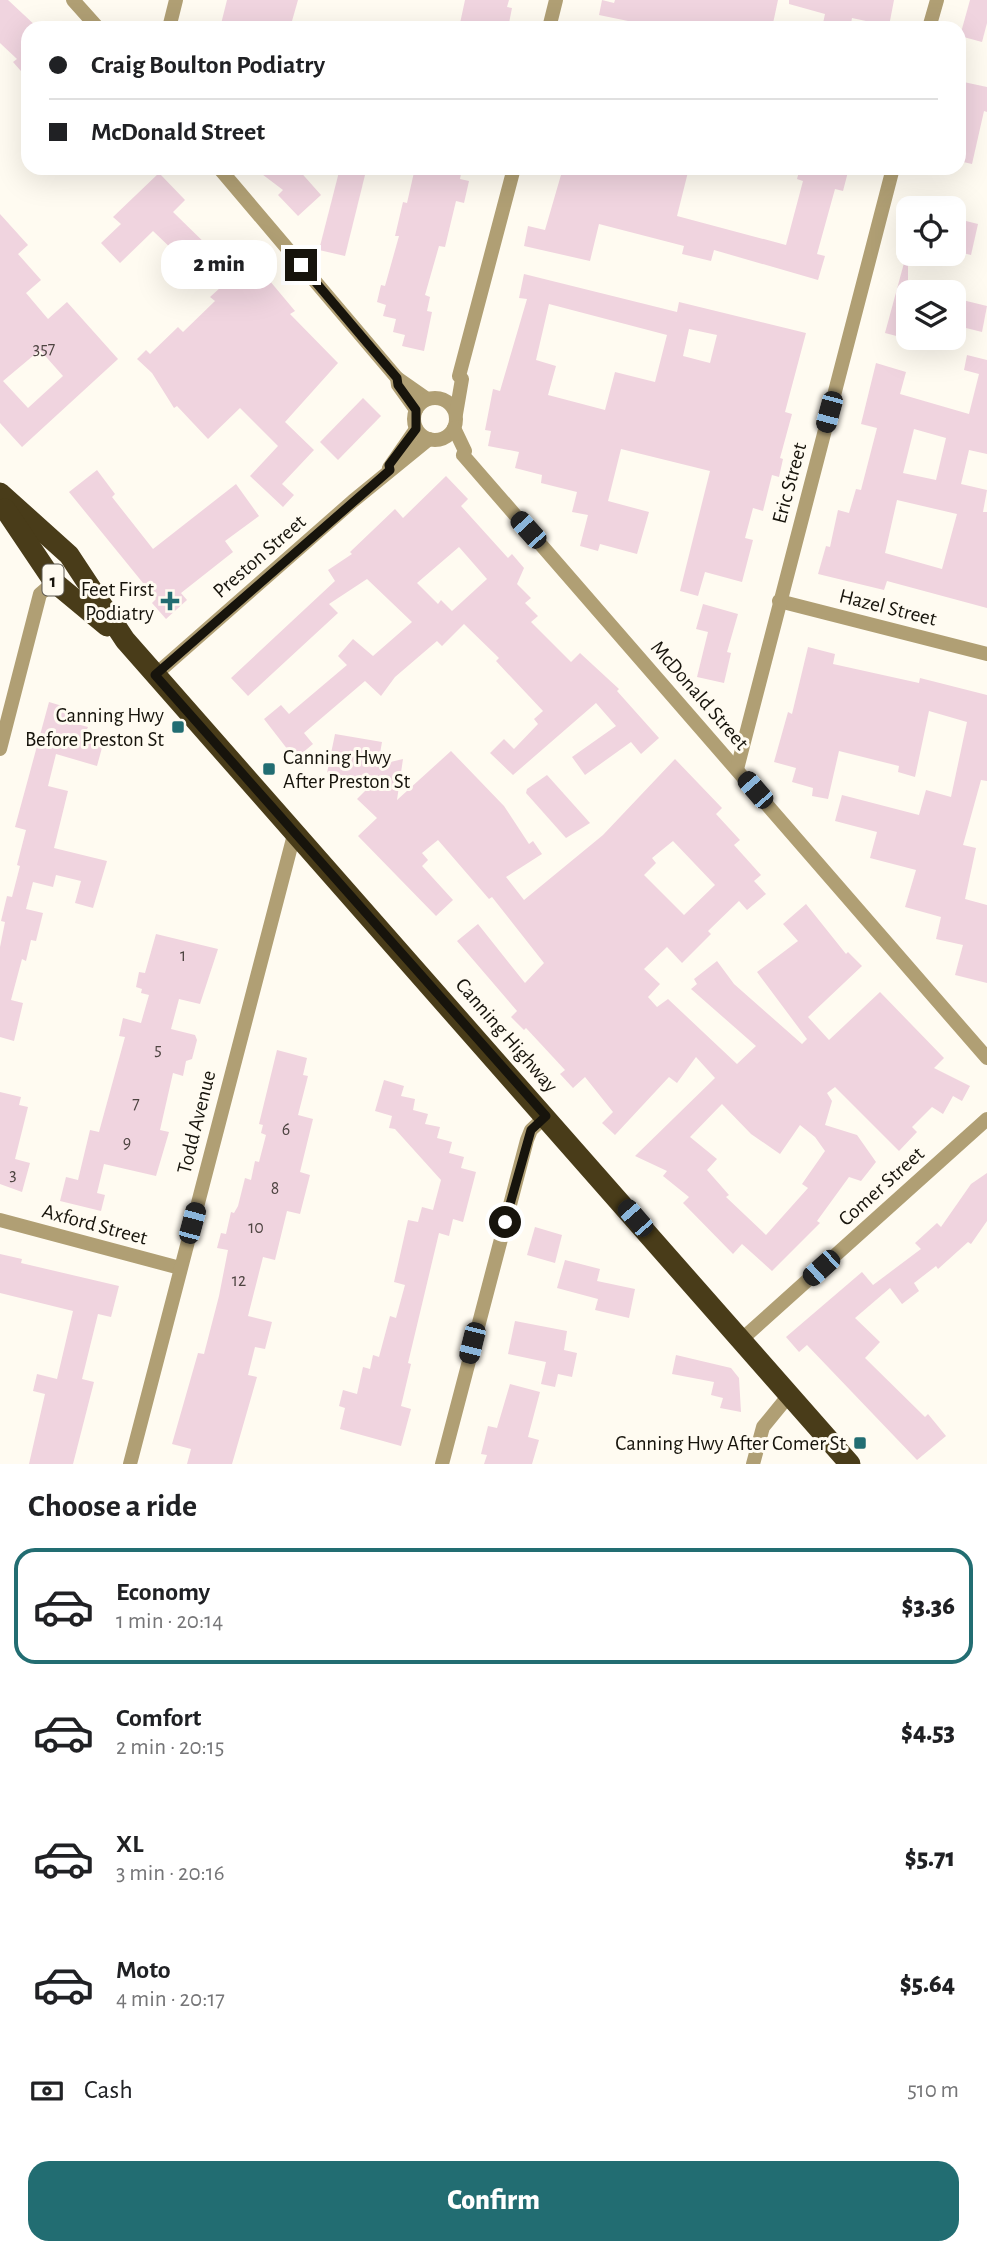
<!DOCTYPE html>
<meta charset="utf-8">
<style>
body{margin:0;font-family:"Alegreya Sans",sans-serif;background:#f2f2f2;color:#202124;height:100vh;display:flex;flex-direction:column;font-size:26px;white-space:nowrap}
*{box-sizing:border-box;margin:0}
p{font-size:23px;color:#757577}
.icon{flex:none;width:38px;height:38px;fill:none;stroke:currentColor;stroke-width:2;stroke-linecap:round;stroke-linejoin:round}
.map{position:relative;height:1464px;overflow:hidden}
.panel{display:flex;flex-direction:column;background:#fff;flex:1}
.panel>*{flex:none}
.top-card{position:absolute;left:21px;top:21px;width:945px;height:154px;border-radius:21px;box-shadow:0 7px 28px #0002;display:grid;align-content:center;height:154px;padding:0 28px;background:#fff}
.controls{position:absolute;left:896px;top:196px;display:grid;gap:14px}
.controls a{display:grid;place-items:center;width:70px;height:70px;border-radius:14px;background:#fff;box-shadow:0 7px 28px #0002;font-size:35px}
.end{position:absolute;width:32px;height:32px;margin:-16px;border:9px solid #17140c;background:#fff;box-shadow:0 0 0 4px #fff}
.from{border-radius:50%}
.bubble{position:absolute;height:49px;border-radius:21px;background:#fff;box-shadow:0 7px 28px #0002;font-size:23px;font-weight:800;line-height:49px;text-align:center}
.car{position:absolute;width:21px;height:42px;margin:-21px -10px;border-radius:9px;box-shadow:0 0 5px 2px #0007;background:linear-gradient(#222 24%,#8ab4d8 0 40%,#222 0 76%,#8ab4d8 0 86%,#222 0)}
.top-card b{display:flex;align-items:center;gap:24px;height:66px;font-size:26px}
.top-card b+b{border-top:2px solid #e0e0e0}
.top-card i{width:18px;height:18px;background:#202124}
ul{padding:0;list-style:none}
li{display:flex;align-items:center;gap:21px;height:116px;margin:0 14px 10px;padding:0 14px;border:4px solid transparent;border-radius:21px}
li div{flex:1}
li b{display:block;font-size:26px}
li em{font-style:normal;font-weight:800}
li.on{border-color:#226d72}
li>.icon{width:63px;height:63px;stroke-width:1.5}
h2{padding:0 28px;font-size:32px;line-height:84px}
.pay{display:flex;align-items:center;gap:18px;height:77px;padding:0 28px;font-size:26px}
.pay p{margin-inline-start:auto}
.button{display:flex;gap:14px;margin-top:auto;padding:14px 28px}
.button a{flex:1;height:80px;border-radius:21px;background:#226d72;color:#fff;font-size:28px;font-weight:800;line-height:80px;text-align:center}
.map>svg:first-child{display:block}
</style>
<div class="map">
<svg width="987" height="1464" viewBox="0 0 987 1464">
<rect width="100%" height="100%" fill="#fffbf1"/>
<!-- building -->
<g fill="#f0d4df" fill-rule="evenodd">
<path d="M 0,0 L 8,0 L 38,28 L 28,28 L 28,79 L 13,62 L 17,59 L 0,43 Z"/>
<path d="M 227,0 L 298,0 L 290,28 L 220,28 Z"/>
<path d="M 465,0 L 509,0 L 507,7 L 512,8 L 508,28 L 459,28 Z"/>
<path d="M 602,0 L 614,3 L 615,0 L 778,0 L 772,28 L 627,28 L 628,21 L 599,15 Z"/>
<path d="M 789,0 L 894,0 L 889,26 L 852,18 L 850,28 L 822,28 L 825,14 L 789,4 Z"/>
<path d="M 970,0 L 987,0 L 987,23 L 982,42 L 960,36 Z"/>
<path d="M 959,81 L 987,87 L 987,112 L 984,111 L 972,164 L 959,161 Z"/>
<path d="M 254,168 L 297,168 L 321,195 L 298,216 L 278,195 L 283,190 Z"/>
<path d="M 340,168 L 365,175 L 345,256 L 319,250 Z"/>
<path d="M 415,168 L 462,168 L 460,179 L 469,181 L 464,203 L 456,201 L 445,247 L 439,246 L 425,295 L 430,297 L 427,311 L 432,312 L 424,351 L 402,346 L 405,335 L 393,332 L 396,319 L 383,316 L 386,305 L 377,302 L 381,285 L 385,286 L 399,236 L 395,236 L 403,202 L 407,203 Z"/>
<path d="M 563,168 L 689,168 L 677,216 L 786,245 L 803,181 L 797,179 L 800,168 L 849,168 L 843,191 L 835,189 L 817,254 L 825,256 L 818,280 L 714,250 L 711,261 L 682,254 L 684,246 L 599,224 L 590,261 L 524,246 L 528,226 L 545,230 Z"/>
<path d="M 159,173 L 185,200 L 173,212 L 216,254 L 198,274 L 153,231 L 120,263 L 101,243 L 121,224 L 113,217 Z"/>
<path d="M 0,214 L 28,245 L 18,254 L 41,280 L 26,293 L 48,319 L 67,302 L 118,359 L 22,447 L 0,423 ZM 40,350 L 63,376 L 28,408 L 3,381 Z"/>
<path d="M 954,218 L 978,224 L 971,255 L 954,251 Z"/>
<path d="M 904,263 L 908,263 L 908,280 L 937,288 L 937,292 L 908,292 L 908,339 L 885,333 Z"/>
<path d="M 259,268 L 295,311 L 290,314 L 338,363 L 285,422 L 314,450 L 282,484 L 294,495 L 283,507 L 250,476 L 278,446 L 240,408 L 208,439 L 177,406 L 174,408 L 152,373 L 137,359 L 146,350 L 150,354 L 178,327 L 183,332 L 215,301 L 210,297 L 233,276 L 241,285 Z"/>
<path d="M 524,274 L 677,312 L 679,302 L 806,333 L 785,412 L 792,414 L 780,458 L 783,459 L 779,477 L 772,475 L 763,511 L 753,508 L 745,538 L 753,540 L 742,582 L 705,572 L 698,596 L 680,591 L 710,471 L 621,449 L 608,501 L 649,512 L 637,554 L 600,544 L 598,551 L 580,546 L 588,515 L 572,512 L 577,492 L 541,483 L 542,475 L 515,468 L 519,452 L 488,446 L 491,431 L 485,430 L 493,389 L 500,391 L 527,299 L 519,298 ZM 549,304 L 667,335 L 655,382 L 615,372 L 605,410 L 548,395 L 556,366 L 536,360 ZM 689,329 L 717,335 L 710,363 L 683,356 Z"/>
<path d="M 954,298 L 987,306 L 982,332 L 954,325 Z"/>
<path d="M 967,355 L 987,360 L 987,454 L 969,450 L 961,484 L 987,490 L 983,512 L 987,512 L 987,608 L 887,581 L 884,590 L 818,574 L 826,546 L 830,547 L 838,510 L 849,513 L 856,489 L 861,490 L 877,428 L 861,424 L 876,363 L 906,372 L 900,394 L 969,414 L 979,374 L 964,370 ZM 914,429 L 946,438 L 936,480 L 903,473 ZM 897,500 L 957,514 L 942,569 L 885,553 Z"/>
<path d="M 363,398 L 381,416 L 338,460 L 320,442 Z"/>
<path d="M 97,470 L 115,494 L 112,497 L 153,549 L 236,484 L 259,516 L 225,541 L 233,552 L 181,593 L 187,600 L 166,619 L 152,603 L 156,599 L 69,492 Z"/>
<path d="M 446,476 L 468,499 L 461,506 L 508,558 L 512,554 L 524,568 L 517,584 L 531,598 L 525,603 L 538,616 L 531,622 L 571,662 L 580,653 L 619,689 L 617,691 L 659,738 L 641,754 L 631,742 L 585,775 L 572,757 L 616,726 L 596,703 L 513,775 L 490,753 L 504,739 L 514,749 L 538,724 L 534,719 L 543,711 L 496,661 L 499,658 L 464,624 L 442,646 L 437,641 L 395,677 L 381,696 L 365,681 L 304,733 L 313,744 L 295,759 L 264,719 L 281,705 L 289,714 L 347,665 L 338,656 L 353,639 L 373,656 L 412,622 L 367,579 L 329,604 L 338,613 L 248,696 L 231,678 L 335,581 L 328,570 L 352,554 L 350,552 L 395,509 L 403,518 ZM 459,547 L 487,579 L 452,611 L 441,600 L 438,604 L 417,583 Z"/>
<path d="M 703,604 L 738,614 L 727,652 L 731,653 L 724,683 L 697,677 L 708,632 L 696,629 Z"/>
<path d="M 808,647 L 835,654 L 833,664 L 919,683 L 920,678 L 987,695 L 987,781 L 981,780 L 963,845 L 976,848 L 965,899 L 987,905 L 987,983 L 955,975 L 963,945 L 936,939 L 941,917 L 905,907 L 916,870 L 870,858 L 877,832 L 835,821 L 842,795 L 919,815 L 926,790 L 951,797 L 967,722 L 929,711 L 915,777 L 898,772 L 899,766 L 839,751 L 828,799 L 812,796 L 813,788 L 792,782 L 796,768 L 774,762 L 788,712 L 792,714 Z"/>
<path d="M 49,702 L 69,708 L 67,713 L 75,715 L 73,723 L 88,727 L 86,731 L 96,734 L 95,741 L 103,744 L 97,766 L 56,754 L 48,786 L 68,791 L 54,848 L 107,861 L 93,908 L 75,903 L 81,881 L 56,875 L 53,887 L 33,882 L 26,909 L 43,913 L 36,941 L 31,940 L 26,961 L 22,959 L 11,1000 L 23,1003 L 14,1041 L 0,1037 L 0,947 L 5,922 L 1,921 L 7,896 L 12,897 L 20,866 L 17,865 L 26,830 L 15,827 Z"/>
<path d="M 335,734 L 382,742 L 378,765 L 403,759 L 397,800 L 451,751 L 504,806 L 529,844 L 533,841 L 542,854 L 506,877 L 524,900 L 603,835 L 675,759 L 722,808 L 716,814 L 740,840 L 734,845 L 761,875 L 754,881 L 766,894 L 747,910 L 739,901 L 708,931 L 711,934 L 682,963 L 667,947 L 644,969 L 660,984 L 648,997 L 657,1007 L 668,999 L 737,1064 L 756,1046 L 691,989 L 697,984 L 694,979 L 717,961 L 734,984 L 802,1044 L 807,1039 L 757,972 L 798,941 L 783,924 L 806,904 L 846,954 L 848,952 L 862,966 L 808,1017 L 829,1040 L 880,992 L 944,1058 L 934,1068 L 970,1086 L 962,1101 L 953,1096 L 943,1114 L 932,1107 L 912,1127 L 917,1132 L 899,1151 L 835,1087 L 827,1093 L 832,1101 L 825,1125 L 857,1135 L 876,1162 L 861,1181 L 849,1177 L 817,1221 L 820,1223 L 772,1271 L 742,1244 L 733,1254 L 683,1203 L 689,1197 L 663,1176 L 667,1171 L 635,1156 L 715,1078 L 696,1057 L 677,1083 L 669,1077 L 615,1135 L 602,1123 L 613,1112 L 585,1077 L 573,1088 L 560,1074 L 565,1070 L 526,1028 L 524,1030 L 511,1017 L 517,1011 L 457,941 L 478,924 L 525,983 L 544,963 L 492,897 L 489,899 L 438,840 L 422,853 L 428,860 L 422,866 L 453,900 L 436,916 L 358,836 L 377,818 L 357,799 L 374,782 L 327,773 ZM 673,841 L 715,885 L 684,915 L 644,875 L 656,863 L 652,858 ZM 722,1104 L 751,1134 L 780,1154 L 800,1125 L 815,1137 L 825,1151 L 802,1184 L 808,1188 L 766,1235 L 726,1197 L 729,1195 L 707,1170 L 717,1159 L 690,1137 Z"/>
<path d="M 547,775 L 590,823 L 566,838 L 526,793 L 527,789 Z"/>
<path d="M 156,934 L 218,949 L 200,1004 L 179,999 L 171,1029 L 195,1035 L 197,1040 L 192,1059 L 186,1061 L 183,1076 L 173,1073 L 160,1130 L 169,1132 L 156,1176 L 104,1164 L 97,1193 L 105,1195 L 101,1211 L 60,1201 L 66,1177 L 78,1180 L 90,1130 L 99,1132 L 125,1037 L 119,1036 L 123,1018 L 141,1023 L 149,995 L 141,993 L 142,989 L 136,987 L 139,972 L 145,973 Z"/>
<path d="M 277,1050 L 307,1058 L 303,1075 L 308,1076 L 298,1115 L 313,1119 L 300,1172 L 310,1175 L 300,1214 L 287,1211 L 275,1260 L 263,1257 L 248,1316 L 272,1322 L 265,1349 L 255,1347 L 248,1375 L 257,1377 L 232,1464 L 187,1464 L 191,1449 L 172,1444 L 198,1353 L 204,1354 L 219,1296 L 228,1250 L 217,1248 L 221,1233 L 226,1234 L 231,1212 L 234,1213 L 238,1206 L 245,1178 L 251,1180 L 255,1161 L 259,1162 L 266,1135 L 261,1133 L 263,1125 L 259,1124 Z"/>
<path d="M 384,1080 L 404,1086 L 401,1096 L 415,1099 L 413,1110 L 428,1114 L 425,1124 L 440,1127 L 437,1138 L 452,1142 L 449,1153 L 464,1157 L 461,1168 L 476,1172 L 463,1222 L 453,1219 L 449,1236 L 439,1233 L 408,1363 L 411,1364 L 401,1406 L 411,1409 L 401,1446 L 340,1429 L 345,1408 L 339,1406 L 343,1390 L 357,1394 L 363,1367 L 370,1369 L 373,1355 L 379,1357 L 390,1316 L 396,1318 L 405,1285 L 394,1282 L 408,1220 L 418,1222 L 422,1207 L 433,1210 L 441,1180 L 395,1129 L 389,1128 L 392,1116 L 375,1111 Z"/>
<path d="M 0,1092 L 21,1097 L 19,1105 L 28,1107 L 15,1159 L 30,1163 L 22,1192 L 0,1184 Z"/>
<path d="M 987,1173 L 987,1221 L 971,1244 L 968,1242 L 938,1269 L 936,1266 L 914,1283 L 919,1291 L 902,1304 L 890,1288 L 855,1318 L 880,1342 L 865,1358 L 925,1417 L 928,1414 L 946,1436 L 917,1460 L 807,1345 L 799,1352 L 786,1337 L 862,1272 L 873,1285 L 921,1249 L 915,1243 L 937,1223 L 941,1227 L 971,1184 Z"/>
<path d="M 535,1227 L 562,1235 L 555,1263 L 527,1255 Z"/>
<path d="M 0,1254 L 22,1259 L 21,1263 L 119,1286 L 111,1317 L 98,1314 L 82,1379 L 94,1382 L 73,1464 L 29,1464 L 45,1394 L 33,1391 L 37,1374 L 57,1379 L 73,1311 L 0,1293 Z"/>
<path d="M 565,1260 L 600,1269 L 597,1281 L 635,1289 L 629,1318 L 595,1310 L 598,1299 L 557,1288 Z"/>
<path d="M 515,1321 L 567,1331 L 564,1350 L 577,1353 L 572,1377 L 558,1374 L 555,1387 L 541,1384 L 546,1362 L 508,1354 Z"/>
<path d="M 676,1355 L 731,1368 L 739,1378 L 741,1412 L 720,1408 L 723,1398 L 711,1395 L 714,1382 L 672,1374 Z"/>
<path d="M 510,1384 L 540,1392 L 528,1437 L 539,1440 L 532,1464 L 484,1464 L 487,1455 L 481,1454 L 488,1426 L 497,1428 Z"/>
</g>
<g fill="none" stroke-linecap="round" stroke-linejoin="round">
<!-- street -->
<g stroke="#b09f74" stroke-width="14">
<path d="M 73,0 L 98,28"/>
<path d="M 169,28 L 176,0"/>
<path d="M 549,28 L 556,0"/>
<path d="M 929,28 L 937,0"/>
<path d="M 219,168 L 397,378 L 398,385 L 416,410"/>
<path d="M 397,378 L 427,399"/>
<circle cx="435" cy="419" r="21"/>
<path d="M 456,414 L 462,379 L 459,376 L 514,168"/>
<path d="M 454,428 L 465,451 L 463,455 L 987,1058"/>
<path d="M 389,468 L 416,429"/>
<path d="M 779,601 L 987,654"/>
<path d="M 155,675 L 353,501 L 429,439"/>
<path d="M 0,749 L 40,594 L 54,582"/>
<path d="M 737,769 L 893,168"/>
<path d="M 0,1220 L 180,1268"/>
<path d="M 741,1340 L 987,1119"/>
<path d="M 130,1464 L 295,831"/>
<path d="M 442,1464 L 527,1140 L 531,1130 L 546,1116"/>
<path d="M 753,1464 L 763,1427 L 790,1394"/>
</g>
<!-- highway -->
<g stroke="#493c19" stroke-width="21">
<path d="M 0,493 L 69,555 L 125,640 L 850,1464"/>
<path d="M 5,509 L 54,582 L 107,626"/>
</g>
</g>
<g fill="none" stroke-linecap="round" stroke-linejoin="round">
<!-- route -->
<path stroke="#17140c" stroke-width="9" d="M 301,265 L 397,378 L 398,385 L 416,410 L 416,429 L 389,465 L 390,470 L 155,675 L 546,1116 L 531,1130 L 505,1222"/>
</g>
<!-- markers -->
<g fill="#226d72" stroke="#fffbf1" stroke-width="2.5">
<path d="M166.5 590.5h7v7h7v7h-7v7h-7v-7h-7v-7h7z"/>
<rect x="171" y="720" width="14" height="14" rx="3.5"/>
<rect x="262" y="762" width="14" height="14" rx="3.5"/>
<rect x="853" y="1436" width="14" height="14" rx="3.5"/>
</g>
<g text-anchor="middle" stroke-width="6" stroke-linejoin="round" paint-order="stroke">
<!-- number labels -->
<g font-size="18" fill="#4d4441">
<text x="44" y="354">357</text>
<text x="183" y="961">1</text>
<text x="158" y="1055">5</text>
<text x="136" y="1109">7</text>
<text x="286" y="1135">6</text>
<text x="127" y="1148">9</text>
<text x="13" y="1180">3</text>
<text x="275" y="1194">8</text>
<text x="256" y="1233">10</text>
<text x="239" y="1286">12</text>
</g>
<!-- shield labels -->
<rect fill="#fffbf1" stroke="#5d5951" stroke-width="2" x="42.5" y="564.5" width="21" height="31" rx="5"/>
<g font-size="19" font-weight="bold" fill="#17140c">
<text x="53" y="587">1</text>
</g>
<!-- street labels -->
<g font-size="21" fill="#17140c" stroke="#fffbf1">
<text transform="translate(789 483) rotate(-75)" y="7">Eric Street</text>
<text transform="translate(259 556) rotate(-41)" y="7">Preston Street</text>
<text transform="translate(888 607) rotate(14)" y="7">Hazel Street</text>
<text transform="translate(700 695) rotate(49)" y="7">McDonald Street</text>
<text transform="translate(507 1035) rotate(49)" y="7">Canning Highway</text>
<text transform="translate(196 1122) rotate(-76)" y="7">Todd Avenue</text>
<text transform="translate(881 1186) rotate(-42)" y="7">Comer Street</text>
<text transform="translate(95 1224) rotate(15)" y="7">Axford Street</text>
</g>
<!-- poi labels -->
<g font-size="21" fill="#17140c" stroke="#fffbf1" text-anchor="end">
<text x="154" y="596">Feet First<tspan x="154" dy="24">Podiatry</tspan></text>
<text x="164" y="722">Canning Hwy<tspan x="164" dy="24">Before Preston St</tspan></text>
<text x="283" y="764" text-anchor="start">Canning Hwy<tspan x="283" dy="24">After Preston St</tspan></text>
<text x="846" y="1450">Canning Hwy After Comer St</text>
</g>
</g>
</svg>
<div class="controls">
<a><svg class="icon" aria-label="locate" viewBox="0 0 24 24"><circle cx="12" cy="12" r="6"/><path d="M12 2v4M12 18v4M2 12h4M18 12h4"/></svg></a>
<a><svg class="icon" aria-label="layers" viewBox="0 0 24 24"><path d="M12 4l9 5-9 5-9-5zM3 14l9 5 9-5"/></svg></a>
</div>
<i class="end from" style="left:505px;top:1222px"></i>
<i class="end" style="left:301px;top:265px"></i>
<div class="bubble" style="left:161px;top:240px;width:116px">2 min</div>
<i class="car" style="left:829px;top:412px;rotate:195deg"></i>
<i class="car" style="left:528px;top:530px;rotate:318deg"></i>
<i class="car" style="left:755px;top:790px;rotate:319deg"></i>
<i class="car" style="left:635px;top:1218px;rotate:319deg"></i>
<i class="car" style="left:192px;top:1223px;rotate:15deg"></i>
<i class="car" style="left:821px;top:1268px;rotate:228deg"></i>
<i class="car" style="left:472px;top:1343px;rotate:194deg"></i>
<div class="top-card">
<b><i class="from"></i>Craig Boulton Podiatry</b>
<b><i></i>McDonald Street</b>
</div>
</div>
<section class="panel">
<h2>Choose a ride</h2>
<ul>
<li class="on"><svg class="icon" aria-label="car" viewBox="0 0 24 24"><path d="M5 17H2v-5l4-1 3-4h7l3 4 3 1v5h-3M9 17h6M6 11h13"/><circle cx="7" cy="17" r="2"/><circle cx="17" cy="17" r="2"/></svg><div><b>Economy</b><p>1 min · 20:14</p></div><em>$3.36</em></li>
<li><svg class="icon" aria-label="car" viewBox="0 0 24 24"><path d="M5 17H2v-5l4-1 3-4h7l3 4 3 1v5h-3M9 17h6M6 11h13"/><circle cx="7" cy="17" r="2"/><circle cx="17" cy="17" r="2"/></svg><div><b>Comfort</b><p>2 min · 20:15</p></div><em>$4.53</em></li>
<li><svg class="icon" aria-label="car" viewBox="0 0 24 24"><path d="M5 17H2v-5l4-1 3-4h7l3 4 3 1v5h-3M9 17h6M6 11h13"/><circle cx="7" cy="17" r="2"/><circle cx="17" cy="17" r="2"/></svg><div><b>XL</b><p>3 min · 20:16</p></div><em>$5.71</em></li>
<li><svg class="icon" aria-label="car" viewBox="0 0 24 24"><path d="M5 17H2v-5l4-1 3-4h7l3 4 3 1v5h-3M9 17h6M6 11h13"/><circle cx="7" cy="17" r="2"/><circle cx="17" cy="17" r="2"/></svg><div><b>Moto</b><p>4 min · 20:17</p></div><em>$5.64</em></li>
</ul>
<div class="pay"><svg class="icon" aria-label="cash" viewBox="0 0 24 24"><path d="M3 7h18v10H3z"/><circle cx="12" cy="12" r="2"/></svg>Cash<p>510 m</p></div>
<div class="button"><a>Confirm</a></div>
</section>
